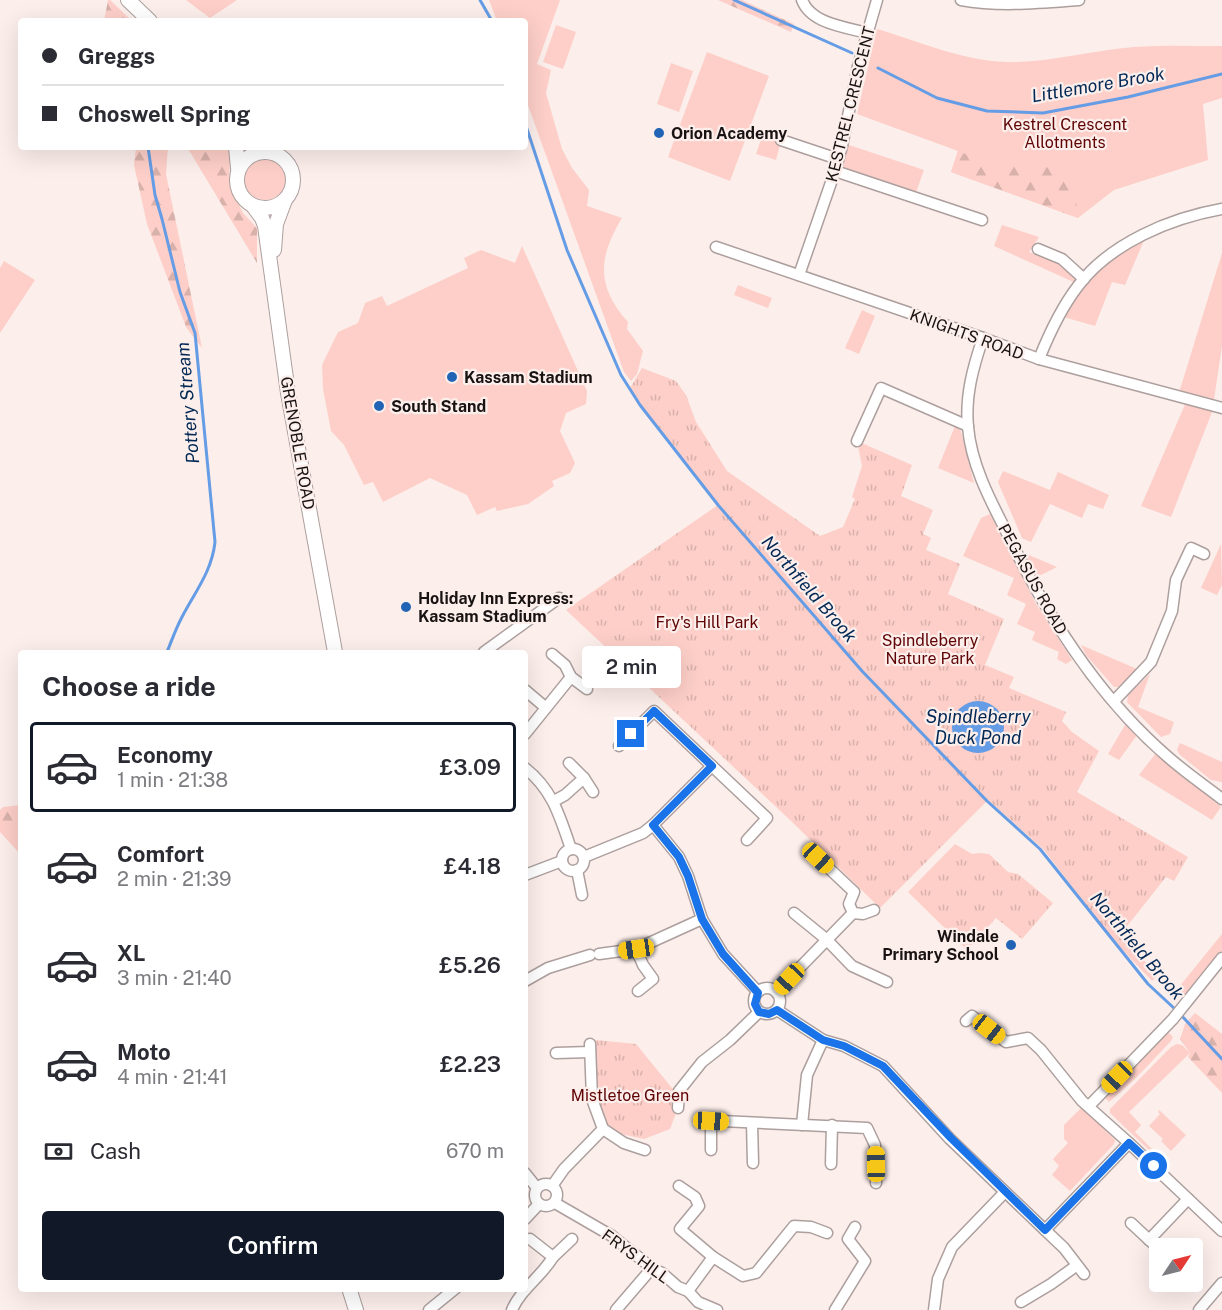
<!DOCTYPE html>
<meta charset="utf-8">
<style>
body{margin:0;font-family:"Public Sans",sans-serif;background:#f7f7f7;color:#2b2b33;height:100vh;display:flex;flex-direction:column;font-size:22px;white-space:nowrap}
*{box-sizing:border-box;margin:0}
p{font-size:20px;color:#7c7c81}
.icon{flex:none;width:33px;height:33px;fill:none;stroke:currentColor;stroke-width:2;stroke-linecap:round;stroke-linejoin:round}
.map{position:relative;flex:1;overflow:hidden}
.sheet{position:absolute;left:18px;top:650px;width:510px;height:642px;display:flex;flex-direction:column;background:#fff;border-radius:6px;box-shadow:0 6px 24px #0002}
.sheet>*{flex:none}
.guide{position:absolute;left:18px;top:18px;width:510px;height:132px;border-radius:6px;box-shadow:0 6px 24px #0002;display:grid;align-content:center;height:132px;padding:0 24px;background:#fff}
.needle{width:39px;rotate:55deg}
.controls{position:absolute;left:1149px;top:1238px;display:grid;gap:12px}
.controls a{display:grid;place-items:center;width:54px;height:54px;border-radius:6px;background:#fff;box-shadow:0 6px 24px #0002;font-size:30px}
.end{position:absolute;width:27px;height:27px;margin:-14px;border:8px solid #1a73e8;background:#fff;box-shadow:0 0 0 3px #fff}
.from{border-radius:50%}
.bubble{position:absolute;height:42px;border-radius:6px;background:#fff;box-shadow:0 6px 24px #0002;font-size:20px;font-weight:600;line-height:42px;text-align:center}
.car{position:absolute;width:18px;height:36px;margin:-18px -9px;border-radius:8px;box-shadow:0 0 4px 2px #0007;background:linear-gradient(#f5c518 24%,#345 0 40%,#f5c518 0 76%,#345 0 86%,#f5c518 0)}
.guide b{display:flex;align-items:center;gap:21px;height:57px;font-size:22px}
.guide b+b{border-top:2px solid #e1e1e2}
.guide i{width:15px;height:15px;background:#2b2b33}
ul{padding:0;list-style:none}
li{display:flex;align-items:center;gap:18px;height:90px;margin:0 12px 9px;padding:0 12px;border:3px solid transparent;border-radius:6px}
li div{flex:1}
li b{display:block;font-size:22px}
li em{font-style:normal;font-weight:600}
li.active{border-color:#111827}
li>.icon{width:54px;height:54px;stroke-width:1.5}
h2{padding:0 24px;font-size:27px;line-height:72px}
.pay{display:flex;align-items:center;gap:15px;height:66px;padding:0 24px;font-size:22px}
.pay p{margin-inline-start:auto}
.primary-button{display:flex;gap:12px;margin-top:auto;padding:12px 24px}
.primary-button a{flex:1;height:69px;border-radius:6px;background:#111827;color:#fff;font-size:24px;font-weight:600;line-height:69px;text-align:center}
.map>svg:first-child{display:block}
</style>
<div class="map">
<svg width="1222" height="1310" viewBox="0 0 1222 1310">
<defs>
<pattern id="forest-firs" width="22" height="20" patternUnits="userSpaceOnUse" patternTransform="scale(1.5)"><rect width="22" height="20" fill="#fdcfc8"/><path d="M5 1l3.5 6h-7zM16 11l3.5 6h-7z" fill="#d8b1ab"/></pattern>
<pattern id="park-tufts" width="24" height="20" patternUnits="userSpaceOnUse" patternTransform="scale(1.5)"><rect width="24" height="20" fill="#fdcfc8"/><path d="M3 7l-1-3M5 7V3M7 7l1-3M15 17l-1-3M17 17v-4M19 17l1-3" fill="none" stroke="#d8b1ab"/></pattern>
</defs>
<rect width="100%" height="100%" fill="#fceeeb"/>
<!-- green -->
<g fill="#fdcfc8">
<path d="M 186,0 L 237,0 L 210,18 Z"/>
<path d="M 489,0 L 560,0 L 537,64 L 551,70 L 546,93 L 562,149 L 572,168 L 589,190 L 587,206 L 622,218 C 598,258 596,286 628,322 L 627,329 L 643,351 L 637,374 L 631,381 L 624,372 L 525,97 L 525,21 L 497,21 Z"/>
<path d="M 556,25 L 576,32 L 563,69 L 543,62 Z"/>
<path d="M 877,29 C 918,41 963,61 1006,62 C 1049,63 1092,50 1134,47 C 1163,45 1193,46 1222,46 L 1222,98 L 1203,104 L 1208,160 L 1114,190 L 1078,218 L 951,172 L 958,151 L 857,114 Z"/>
<path d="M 707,52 L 769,76 L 730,181 L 668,157 Z"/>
<path d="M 671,63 L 693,71 L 679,112 L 657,104 Z"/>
<path d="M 765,128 L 783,134 L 776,160 L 756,154 Z"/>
<path d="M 846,144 L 924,170 L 915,195 L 838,170 Z"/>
<circle cx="265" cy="179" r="21"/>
<path d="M 1002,225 L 1039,237 L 1029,252 L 1088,274 L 1148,231 L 1125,285 L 1112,282 L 1095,326 L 1060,316 L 1078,284 L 994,246 Z"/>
<path d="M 522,246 L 587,391 L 586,404 L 566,413 L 560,431 L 575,463 L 570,473 L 552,481 L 554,486 L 528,504 L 497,511 L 495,507 L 477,515 L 467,495 L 430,478 L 383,502 L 373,482 L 364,485 L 344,445 L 331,431 L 323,389 L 322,365 L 338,332 L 358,323 L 365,303 L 382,296 L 387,306 L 468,268 L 464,258 L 481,250 L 515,263 Z"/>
<path d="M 1222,253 L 1222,346 L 1213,406 L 1178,396 Z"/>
<path d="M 4,261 L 35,280 L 0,333 L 0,268 Z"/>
<path d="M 738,285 L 772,298 L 768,308 L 734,295 Z"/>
<path d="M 862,310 L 875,316 L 859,354 L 845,348 Z"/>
<path d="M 1187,400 L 1214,407 L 1171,517 L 1141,506 Z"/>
<path d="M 955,426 L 960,428 L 974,483 L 938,468 Z"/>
<path d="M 1003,471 L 1050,490 L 1058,472 L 1109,495 L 1103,509 L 1088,504 L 1082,518 L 1050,504 L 1031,542 L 1022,538 L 998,482 Z"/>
<path d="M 990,514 L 1035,602 L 1072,660 L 1066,664 L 1057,659 L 1059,652 L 1032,640 L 1035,632 L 1017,624 L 1026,604 L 1007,595 L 1014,578 L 963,556 L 981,518 Z"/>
<path d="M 1221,544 L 1222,585 L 1217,595 L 1201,588 Z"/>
<path d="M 1029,555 L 1057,567 L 1041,575 L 1036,574 L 1027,559 Z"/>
<path d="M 1081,645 L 1137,669 L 1118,687 L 1114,687 L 1086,655 Z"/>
<path d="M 1150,674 L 1138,707 L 1174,722 L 1170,734 L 1161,737 L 1127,702 L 1128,695 Z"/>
<path d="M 1125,725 L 1137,735 L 1119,760 L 1108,754 Z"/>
<path d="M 1180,743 L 1222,762 L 1222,782 L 1211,780 L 1179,754 L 1177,749 Z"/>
<path d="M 1156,753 L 1221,807 L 1212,820 L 1139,775 Z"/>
<path d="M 1222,934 L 1222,950 L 1183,998 L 1175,992 Z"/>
<path d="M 1166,1030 L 1173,1037 L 1171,1041 L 1137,1077 L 1109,1102 L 1103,1096 Z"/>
<path d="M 1177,1044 L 1182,1045 L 1190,1053 L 1129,1112 L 1141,1125 L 1135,1132 L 1170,1167 L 1169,1169 L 1110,1113 L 1110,1109 L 1171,1047 Z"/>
<path d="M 1082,1107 L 1115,1140 L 1114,1144 L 1070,1191 L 1052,1175 L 1059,1166 L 1053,1159 L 1068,1143 L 1064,1139 L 1064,1125 Z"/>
<path d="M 1159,1110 L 1186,1135 L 1171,1151 L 1161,1141 L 1163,1139 L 1149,1126 L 1160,1114 L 1158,1112 Z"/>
</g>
<!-- forest -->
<g fill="url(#forest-firs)">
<path d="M 108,0 L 110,0 L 132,21 L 104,21 Z"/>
<path d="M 718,0 L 742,0 L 794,24 L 791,32 Z"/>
<path d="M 136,147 L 168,147 L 166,174 L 202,348 L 186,327 L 147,224 L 134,165 Z"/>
<path d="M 187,147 L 231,147 L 229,176 L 235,197 L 243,213 L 257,228 L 257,263 Z"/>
<path d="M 958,151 L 997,166 L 1034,168 L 1072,166 L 1078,218 L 951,172 Z"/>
<path d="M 21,805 L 21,855 L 0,832 L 0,810 L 3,807 Z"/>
<path d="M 1195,1013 L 1222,1034 L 1222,1093 L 1188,1057 L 1190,1053 L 1180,1039 L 1185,1024 Z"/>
</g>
<!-- park -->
<g fill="url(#park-tufts)">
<path d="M 642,368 L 676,381 L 686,395 L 696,422 L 727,471 L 820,536 L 843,527 L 855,499 L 852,497 L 862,466 L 857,441 L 912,465 L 901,496 L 933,510 L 923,534 L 931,538 L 926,550 L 960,564 L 948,594 L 1004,619 L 985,665 L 1014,677 L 1009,688 L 1066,712 L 1062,721 L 1072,732 L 1099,751 L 1077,792 L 1188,857 L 1174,881 L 1166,877 L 1120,935 L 1158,975 L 1152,981 L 1111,938 L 1044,850 L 988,800 L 880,908 L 789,819 L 566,610 L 718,505 L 640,405 L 630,388 Z"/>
<path d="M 955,844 L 972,854 L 979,853 L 989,854 L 1008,872 L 1018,874 L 1053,903 L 1022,939 L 996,918 L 967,950 L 908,892 Z"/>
<path d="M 596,1040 L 636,1044 L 672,1088 L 679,1091 L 678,1108 L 670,1129 L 644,1139 L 621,1134 L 624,1143 L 598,1117 L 590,1044 Z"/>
</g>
<!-- water -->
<circle fill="#649ce5" cx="978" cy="727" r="26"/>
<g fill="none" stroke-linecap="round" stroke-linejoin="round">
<!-- stream -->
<g stroke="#649ce5" stroke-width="3">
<path d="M 480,0 L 492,21"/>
<path d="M 734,0 L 852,53"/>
<path d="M 878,68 L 937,98 L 987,111 L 1043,113 L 1128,97 L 1222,74"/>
<path d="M 525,123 L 567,250 L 621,375 L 640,405 L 718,505 L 862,671 L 987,801 L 1040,849 L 1148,984 L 1176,1010"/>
<path d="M 148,147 L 155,195 L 162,219 L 180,292 L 195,333 L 215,542 C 212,571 195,592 182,617 C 176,628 172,640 167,652"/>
<path d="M 1180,1014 L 1222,1059"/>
</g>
<defs>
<g id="minor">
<path d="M 802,0 C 811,24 846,27 867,33"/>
<path d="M 961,0 C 1000,7 1039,3 1079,0"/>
<path d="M 781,140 L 838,159"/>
<path d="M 835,171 L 982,220"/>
<path d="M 716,247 L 983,338 L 1039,359 L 1222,408"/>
<path d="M 1038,249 L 1062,259 L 1084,279"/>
<path d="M 799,275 L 835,171 L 842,146 L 858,66 L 877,0"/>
<path d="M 983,338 C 973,367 965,396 968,427 C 971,463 989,498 1005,529 C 1045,613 1097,696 1168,757 C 1185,772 1204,785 1222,799"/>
<path d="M 1039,359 C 1049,334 1061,308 1078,286 C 1110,243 1171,218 1222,209"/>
<path d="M 857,441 L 881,388 L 968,426"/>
<path d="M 484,652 L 559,598"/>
<path d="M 552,654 L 565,665 L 571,677 L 587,689"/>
<path d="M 525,690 L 545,707"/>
<path d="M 1114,701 L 1151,662 L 1172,611 L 1176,580 L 1191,548 L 1204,554"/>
<path d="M 525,734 L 571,677"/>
<path d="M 619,746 L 654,711 L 712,766"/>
<path d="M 569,763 L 584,778 L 593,792"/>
<path d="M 525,768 C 553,790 560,817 571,849"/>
<path d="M 554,801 L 565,795 L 584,778"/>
<path d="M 653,825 L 712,766 L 767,818 L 747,840"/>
<circle cx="573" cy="860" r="11"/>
<path d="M 584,857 L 643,833 L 653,825 L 679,857 L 688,876 L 702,919 L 723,954 L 758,992"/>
<path d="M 818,858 L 854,892 L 849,904 L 853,913"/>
<path d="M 577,870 L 582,895"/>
<path d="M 525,875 L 562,861"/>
<path d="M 794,913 L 826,939 L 852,966 L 887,982"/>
<path d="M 853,913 L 863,914 L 874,910"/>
<path d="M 636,949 L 643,965 L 653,979 L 638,991"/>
<path d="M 599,954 L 636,949 L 702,919"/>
<path d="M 525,981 L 548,968 L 590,955"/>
<circle cx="767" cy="1001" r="13"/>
<path d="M 776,992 L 853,913"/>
<path d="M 777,1010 L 823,1040 L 844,1046 L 883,1066 L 950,1139 L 1045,1230 L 1129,1143"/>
<path d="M 966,1021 L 972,1016 L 1006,1042 L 1028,1038 L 1041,1050 L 1082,1101 L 1129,1143 L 1222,1231"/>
<path d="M 556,1053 L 590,1052"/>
<path d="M 1089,1106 L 1173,1019 L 1222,958"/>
<path d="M 678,1108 L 679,1091 L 702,1062 L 730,1040 L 759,1012"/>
<path d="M 700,1120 L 867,1128 L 875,1145 L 876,1183"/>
<path d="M 752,1123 L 753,1163"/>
<path d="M 802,1125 L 807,1075 L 823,1040"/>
<path d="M 603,1129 L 624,1143 L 645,1150"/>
<path d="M 711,1150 L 711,1121"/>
<path d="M 831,1164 L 832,1125"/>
<path d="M 525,1173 L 537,1188"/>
<circle cx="546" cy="1195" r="11"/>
<path d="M 552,1186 L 564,1169 L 603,1129 L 592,1099 L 590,1044"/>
<path d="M 679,1186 L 695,1197 L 699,1206 L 680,1229 L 713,1257 L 688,1291"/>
<path d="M 555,1203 L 612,1236 L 652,1268 L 662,1273 L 678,1287 L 688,1291 L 698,1302 L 717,1310"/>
<path d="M 525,1219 L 539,1204"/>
<path d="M 1131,1223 L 1160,1250"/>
<path d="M 1045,1230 L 1064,1248 L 1084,1274"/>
<path d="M 1149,1240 L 1188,1199"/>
<path d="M 553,1257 L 572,1239"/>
<path d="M 713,1257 L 743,1276 L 756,1273 L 794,1226 L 811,1227 L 827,1233"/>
<path d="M 1021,1302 L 1051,1284 L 1076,1266"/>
<path d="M 429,1310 L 456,1288"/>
<path d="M 512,1310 C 520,1290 542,1276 553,1257 L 530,1239"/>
<path d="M 616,1310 L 652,1268"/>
<path d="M 835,1310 L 865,1261 L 848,1239 L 855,1227"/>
<path d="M 934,1310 L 938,1279 L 952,1247 L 1005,1192"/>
<path d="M 1199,1310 L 1222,1283"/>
</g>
<g id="tertiary">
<path d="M 128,0 L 150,21"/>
<path d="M 236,147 L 238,168"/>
<circle cx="265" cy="180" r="28"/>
<path d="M 253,206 L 262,218 L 265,226 L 288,393 L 335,652"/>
<path d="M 274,250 L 276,224 L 285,200"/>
<path d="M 349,1288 L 356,1310"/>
</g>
</defs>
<!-- minor casing -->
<use href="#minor" stroke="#ac9f9d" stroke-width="13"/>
<!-- tertiary casing -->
<use href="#tertiary" stroke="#ac9f9d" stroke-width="16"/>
<!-- minor -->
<use href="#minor" stroke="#fff" stroke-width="10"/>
<!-- tertiary -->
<use href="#tertiary" stroke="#fff" stroke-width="14"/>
</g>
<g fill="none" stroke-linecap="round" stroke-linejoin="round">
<!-- route -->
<path stroke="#1a73e8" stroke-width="8" d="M 631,734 L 654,711 L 712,766 L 653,825 L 679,857 L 688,876 L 702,919 L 723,954 L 758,993 L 755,1004 L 759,1012 L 769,1014 L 777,1010 L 823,1040 L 844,1046 L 883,1066 L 951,1138 L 1045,1230 L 1129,1143 L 1154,1166"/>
</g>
<!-- markers -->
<g fill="#2164b5" stroke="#fceeeb" stroke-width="2">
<circle cx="659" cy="133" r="6"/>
<circle cx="452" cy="377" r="6"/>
<circle cx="379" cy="406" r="6"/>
<circle cx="406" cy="607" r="6"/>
<circle cx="1011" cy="945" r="6"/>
</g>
<g text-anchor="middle" stroke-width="4.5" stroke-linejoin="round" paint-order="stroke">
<!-- street labels -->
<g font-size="16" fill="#181312" stroke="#fceeeb">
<text transform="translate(850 104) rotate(-76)" y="6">KESTREL CRESCENT</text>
<text transform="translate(967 334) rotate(20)" y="6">KNIGHTS ROAD</text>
<text transform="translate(298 443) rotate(80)" y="6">GRENOBLE ROAD</text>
<text transform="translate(1033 579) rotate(61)" y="6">PEGASUS ROAD</text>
<text transform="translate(636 1256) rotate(36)" y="6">FRYS HILL</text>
</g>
<!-- park labels -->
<g font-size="16" fill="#5f0304" stroke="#fceeeb">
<text x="1065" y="130">Kestrel Crescent<tspan x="1065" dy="18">Allotments</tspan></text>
<text x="707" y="628">Fry's Hill Park</text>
<text x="930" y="646">Spindleberry<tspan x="930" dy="18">Nature Park</tspan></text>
<text x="630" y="1101">Mistletoe Green</text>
</g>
<!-- poi labels -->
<g font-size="16" font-weight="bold" fill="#181312" stroke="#fceeeb" text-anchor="start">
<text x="671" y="139">Orion Academy</text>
<text x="464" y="383">Kassam Stadium</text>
<text x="391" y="412">South Stand</text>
<text x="418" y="604">Holiday Inn Express:<tspan x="418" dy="18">Kassam Stadium</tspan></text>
<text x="999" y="942" text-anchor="end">Windale<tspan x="999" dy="18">Primary School</tspan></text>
</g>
<!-- water labels -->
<g font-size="18" font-style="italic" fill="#012855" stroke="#fceeeb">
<text transform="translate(1098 85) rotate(-10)" y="6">Littlemore Brook</text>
<text transform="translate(188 403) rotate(-95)" y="6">Pottery Stream</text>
<text transform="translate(809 589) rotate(49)" y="6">Northfield Brook</text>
<text x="978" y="723">Spindleberry<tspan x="978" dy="21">Duck Pond</tspan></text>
<text transform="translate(1137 946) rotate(50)" y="6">Northfield Brook</text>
</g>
</g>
</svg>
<div class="controls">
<a><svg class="needle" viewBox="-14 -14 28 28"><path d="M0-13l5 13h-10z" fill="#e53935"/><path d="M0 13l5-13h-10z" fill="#7c7c81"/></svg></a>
</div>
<i class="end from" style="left:1154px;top:1166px"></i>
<i class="end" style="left:631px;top:734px"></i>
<div class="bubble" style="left:582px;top:646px;width:99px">2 min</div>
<i class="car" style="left:818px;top:858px;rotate:133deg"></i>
<i class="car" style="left:636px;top:949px;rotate:262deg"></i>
<i class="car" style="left:789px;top:979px;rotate:223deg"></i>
<i class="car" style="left:989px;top:1029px;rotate:128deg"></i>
<i class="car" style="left:1117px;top:1077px;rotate:224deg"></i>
<i class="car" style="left:711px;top:1121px;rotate:93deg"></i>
<i class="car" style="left:876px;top:1164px;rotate:359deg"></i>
<div class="guide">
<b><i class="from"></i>Greggs</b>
<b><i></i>Choswell Spring</b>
</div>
<section class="sheet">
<h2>Choose a ride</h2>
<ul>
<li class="active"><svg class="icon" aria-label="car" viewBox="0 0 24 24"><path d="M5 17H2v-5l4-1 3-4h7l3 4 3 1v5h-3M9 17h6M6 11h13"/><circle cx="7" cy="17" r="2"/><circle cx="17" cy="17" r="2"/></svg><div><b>Economy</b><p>1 min · 21:38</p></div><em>£3.09</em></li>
<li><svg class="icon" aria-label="car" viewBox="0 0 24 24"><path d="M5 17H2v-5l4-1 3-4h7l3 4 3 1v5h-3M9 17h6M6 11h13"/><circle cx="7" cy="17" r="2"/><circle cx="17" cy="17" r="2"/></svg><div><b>Comfort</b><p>2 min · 21:39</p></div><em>£4.18</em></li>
<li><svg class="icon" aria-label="car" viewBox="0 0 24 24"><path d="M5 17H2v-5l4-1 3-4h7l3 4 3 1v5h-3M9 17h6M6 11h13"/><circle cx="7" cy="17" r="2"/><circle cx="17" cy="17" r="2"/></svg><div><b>XL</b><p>3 min · 21:40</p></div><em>£5.26</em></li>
<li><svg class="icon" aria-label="car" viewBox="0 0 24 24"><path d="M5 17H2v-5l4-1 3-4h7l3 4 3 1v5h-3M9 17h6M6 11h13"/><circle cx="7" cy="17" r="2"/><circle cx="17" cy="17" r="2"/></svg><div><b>Moto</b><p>4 min · 21:41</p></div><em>£2.23</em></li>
</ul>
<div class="pay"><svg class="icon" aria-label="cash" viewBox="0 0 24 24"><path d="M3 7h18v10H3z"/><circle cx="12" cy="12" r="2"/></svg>Cash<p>670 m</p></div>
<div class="primary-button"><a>Confirm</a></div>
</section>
</div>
